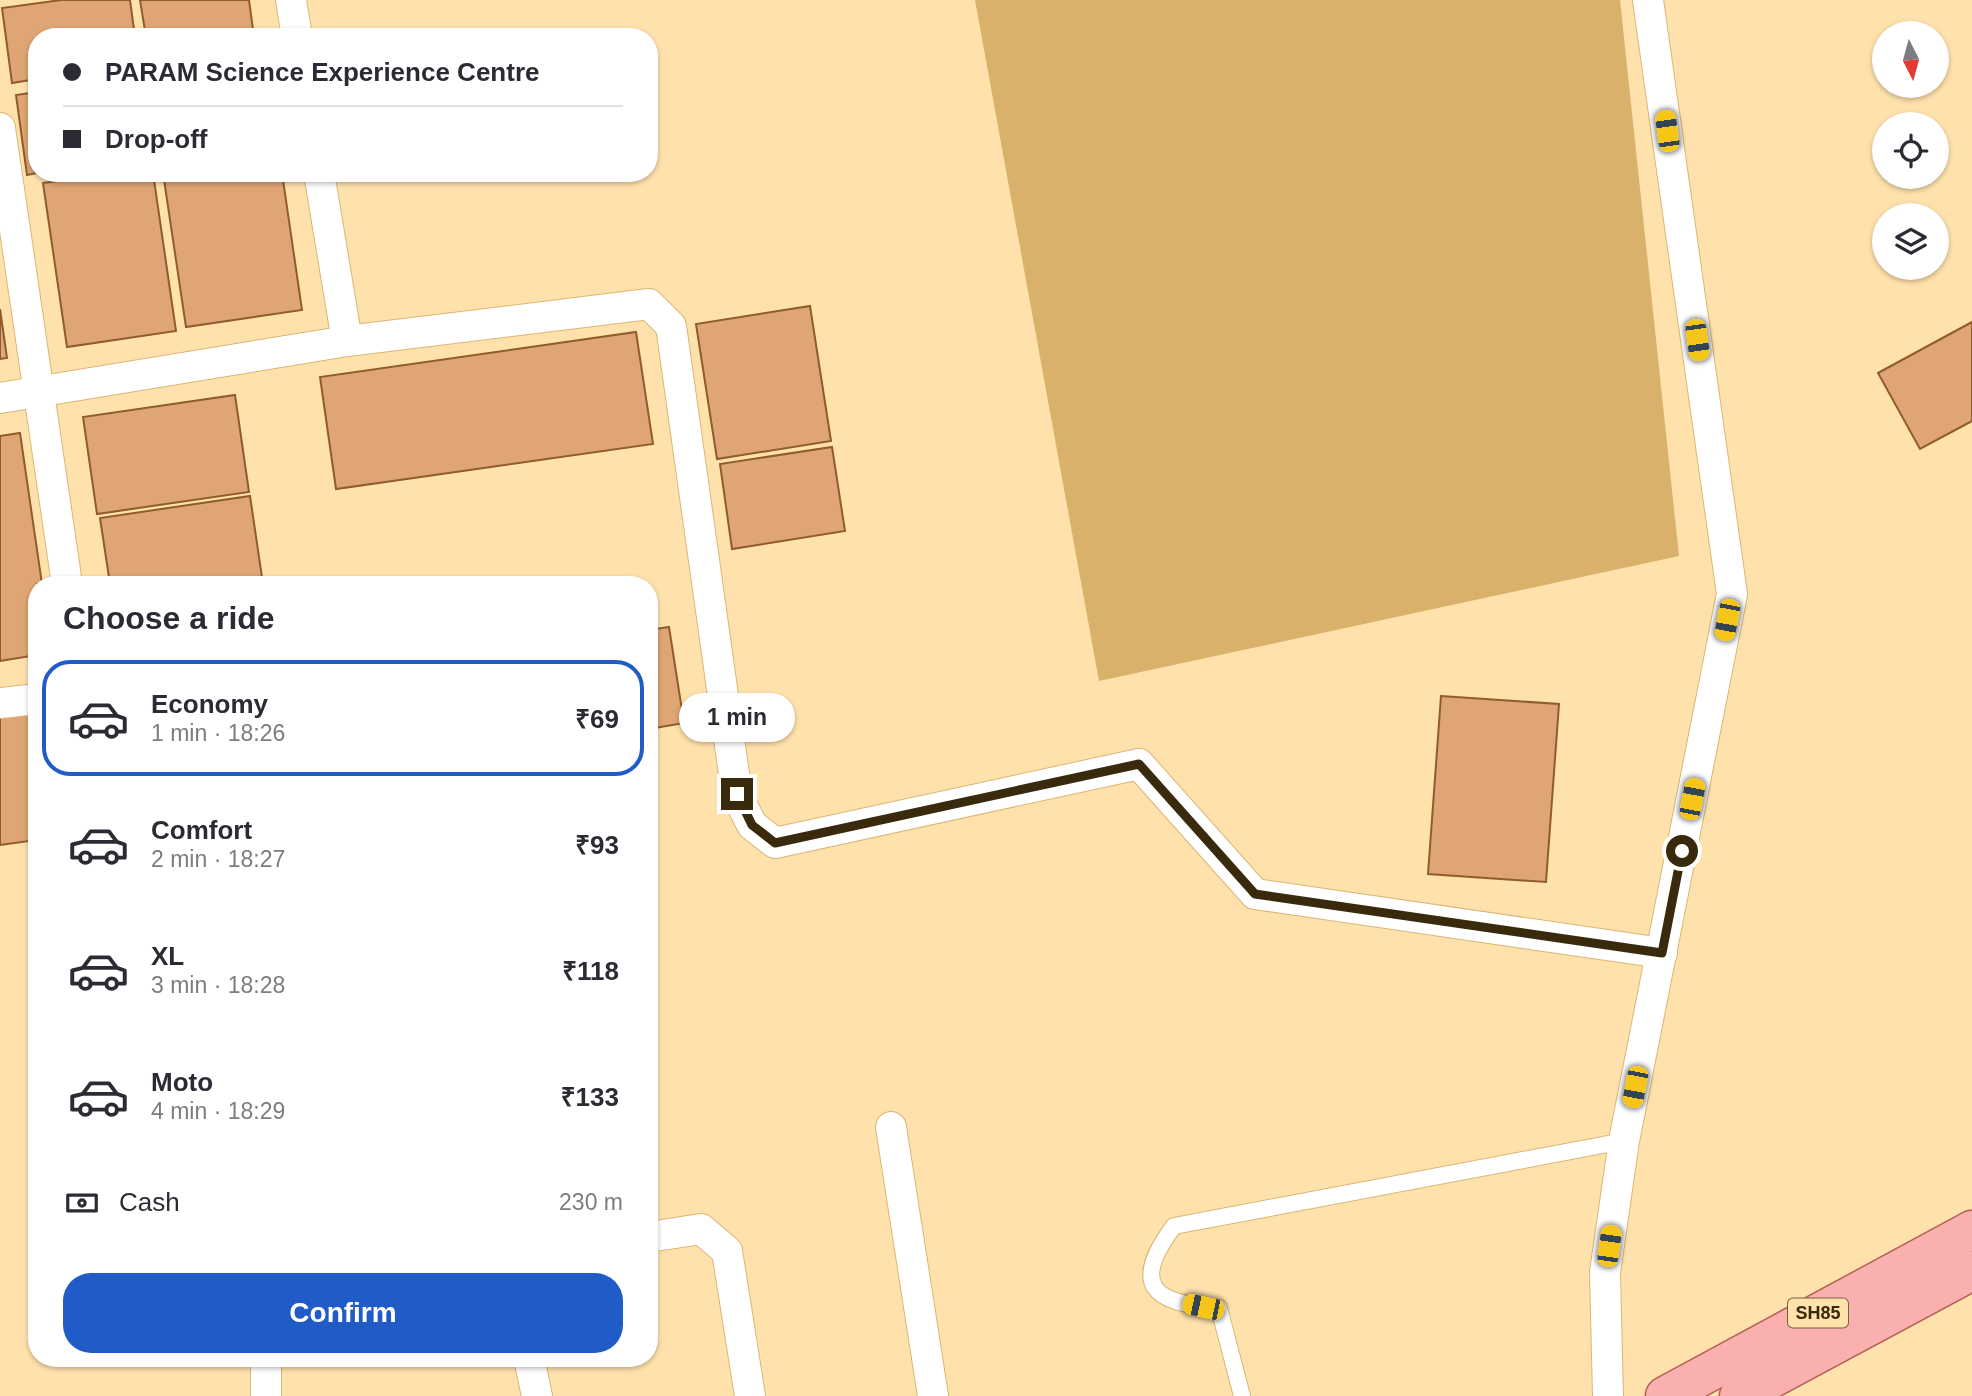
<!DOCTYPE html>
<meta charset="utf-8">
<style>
body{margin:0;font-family:Helvetica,sans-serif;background:#f2f2f3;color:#2b2b33;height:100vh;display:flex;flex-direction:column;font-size:26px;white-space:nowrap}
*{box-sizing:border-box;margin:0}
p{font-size:23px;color:#7c7c81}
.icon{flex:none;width:38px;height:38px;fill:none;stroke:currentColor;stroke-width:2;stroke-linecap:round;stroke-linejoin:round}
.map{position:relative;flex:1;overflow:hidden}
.details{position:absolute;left:28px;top:576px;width:630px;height:791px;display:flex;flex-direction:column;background:#fff;border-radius:28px;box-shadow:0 2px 5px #0004}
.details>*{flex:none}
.guide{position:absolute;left:28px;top:28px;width:630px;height:154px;border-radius:28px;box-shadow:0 2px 5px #0004;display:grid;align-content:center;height:154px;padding:0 35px;background:#fff}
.needle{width:46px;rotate:174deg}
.buttons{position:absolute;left:1872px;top:21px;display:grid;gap:14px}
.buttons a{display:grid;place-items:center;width:77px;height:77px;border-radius:50%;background:#fff;box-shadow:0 2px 5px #0004;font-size:35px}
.end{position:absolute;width:32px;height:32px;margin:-16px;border:9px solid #392a0e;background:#fff;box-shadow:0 0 0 4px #fff}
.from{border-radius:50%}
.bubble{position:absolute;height:49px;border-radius:24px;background:#fff;box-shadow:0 2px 5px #0004;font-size:23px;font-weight:800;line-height:49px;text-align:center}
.car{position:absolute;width:21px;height:42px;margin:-21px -10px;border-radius:9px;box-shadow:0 0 5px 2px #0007;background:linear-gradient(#f5c518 24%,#345 0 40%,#f5c518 0 76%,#345 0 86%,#f5c518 0)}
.guide b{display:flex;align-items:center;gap:24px;height:66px;font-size:26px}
.guide b+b{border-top:2px solid #e1e1e2}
.guide i{width:18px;height:18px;background:#2b2b33}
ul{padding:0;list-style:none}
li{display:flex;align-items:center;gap:21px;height:116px;margin:0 14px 10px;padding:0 21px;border:4px solid transparent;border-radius:28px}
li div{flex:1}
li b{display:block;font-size:26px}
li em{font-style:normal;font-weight:800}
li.current{border-color:#205bc8}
li>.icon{width:63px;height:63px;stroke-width:1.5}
h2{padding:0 35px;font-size:32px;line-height:84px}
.pay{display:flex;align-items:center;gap:18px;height:77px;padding:0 35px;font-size:26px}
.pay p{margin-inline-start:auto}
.cta{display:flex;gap:14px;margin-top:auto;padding:14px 35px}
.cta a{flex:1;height:80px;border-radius:28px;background:#205bc8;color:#fff;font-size:28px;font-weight:800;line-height:80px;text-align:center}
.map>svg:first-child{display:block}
</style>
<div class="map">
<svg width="1972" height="1396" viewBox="0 0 1972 1396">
<rect width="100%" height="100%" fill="#ffe1ac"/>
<!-- green -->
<path fill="#d9b16a" d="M 975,0 L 1620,0 L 1679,556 L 1099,681 Z"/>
<!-- building -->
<g fill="#dfa574" stroke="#915c2b" stroke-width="2">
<path d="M 61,0 L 130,0 L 135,37 L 37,37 L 37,79 L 12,83 L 2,8 Z"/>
<path d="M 140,0 L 249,0 L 254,37 L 146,37 Z"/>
<path d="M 37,92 L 37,173 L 27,175 L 16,95 Z"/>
<path d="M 114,173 L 153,173 L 176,331 L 67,347 L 43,183 Z"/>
<path d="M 163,173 L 282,173 L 302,310 L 186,327 Z"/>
<path d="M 810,306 L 831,441 L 717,459 L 696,324 Z"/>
<path d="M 0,309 L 7,358 L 0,359 Z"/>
<path d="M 1972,322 L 1972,421 L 1920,449 L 1878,373 Z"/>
<path d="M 636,332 L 653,444 L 336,489 L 320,377 Z"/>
<path d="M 235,395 L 249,492 L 97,514 L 83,417 Z"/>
<path d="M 20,433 L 42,584 L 37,584 L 37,655 L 0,661 L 0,436 Z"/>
<path d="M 832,447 L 845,531 L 732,549 L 720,464 Z"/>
<path d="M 250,496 L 263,584 L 110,584 L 100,518 Z"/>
<path d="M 669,627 L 684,723 L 649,729 L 649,630 Z"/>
<path d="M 1441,696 L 1559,704 L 1546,882 L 1428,874 Z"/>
<path d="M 37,712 L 37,840 L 0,845 L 0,717 Z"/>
</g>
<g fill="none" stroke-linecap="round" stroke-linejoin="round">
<defs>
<path id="service" d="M 1242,1396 L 1219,1308 C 1154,1304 1129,1286 1174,1226 L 1624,1141"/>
<g id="minor">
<path d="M 291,0 L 297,37"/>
<path d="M 0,128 L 67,584"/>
<path d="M 319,173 L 347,341"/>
<path d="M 0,398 L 347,341 L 649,304 L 671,326 L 737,795 L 752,825 L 775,843 L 1139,764 L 1255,894 L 1662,953"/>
<path d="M 0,703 L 37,699"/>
<path d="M 891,1127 L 933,1396"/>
<path d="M 649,1237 L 701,1229 L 727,1251 L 750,1396"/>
<path d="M 266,1358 L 266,1396"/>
<path d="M 529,1358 L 537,1396"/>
<path d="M 1608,1396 L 1605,1272 L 1624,1141 L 1732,594 L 1648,0"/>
</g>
<g id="primary">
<path d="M 1665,1396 L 1972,1230"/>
<path d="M 1739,1396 L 1972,1271"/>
</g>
</defs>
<!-- service casing -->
<use href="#service" stroke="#dbb674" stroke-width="18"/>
<!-- minor casing -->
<use href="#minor" stroke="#dbb674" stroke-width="32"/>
<!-- primary casing -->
<use href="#primary" stroke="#b55f56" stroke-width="41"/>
<!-- service -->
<use href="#service" stroke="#fff" stroke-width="16"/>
<!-- minor -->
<use href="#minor" stroke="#fff" stroke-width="30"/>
<!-- primary -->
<use href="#primary" stroke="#fbb0b0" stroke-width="38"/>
</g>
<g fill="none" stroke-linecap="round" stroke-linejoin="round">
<!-- route -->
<path stroke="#392a0e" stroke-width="9" d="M 737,794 L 752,825 L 775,843 L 1139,764 L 1255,894 L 1662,953 L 1682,851"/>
</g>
<g text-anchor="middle" stroke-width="6" stroke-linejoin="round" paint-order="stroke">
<!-- shield labels -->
<rect fill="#ffe1ac" stroke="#74613d" stroke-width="2" x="1788" y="1298.5" width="60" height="29" rx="5"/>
<g font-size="18" font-weight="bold" fill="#392a0e">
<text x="1818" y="1319">SH85</text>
</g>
</g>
</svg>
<div class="buttons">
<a><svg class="needle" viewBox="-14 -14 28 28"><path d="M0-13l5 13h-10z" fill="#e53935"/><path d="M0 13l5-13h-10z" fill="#7c7c81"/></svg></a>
<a><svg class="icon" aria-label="locate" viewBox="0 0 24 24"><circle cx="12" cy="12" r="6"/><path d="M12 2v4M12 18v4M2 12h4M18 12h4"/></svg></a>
<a><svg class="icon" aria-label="layers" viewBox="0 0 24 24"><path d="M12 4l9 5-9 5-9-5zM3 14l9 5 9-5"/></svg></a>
</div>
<i class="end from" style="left:1682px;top:851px"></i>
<i class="end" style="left:737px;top:794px"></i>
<div class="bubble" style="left:679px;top:693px;width:116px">1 min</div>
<i class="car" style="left:1667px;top:131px;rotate:352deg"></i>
<i class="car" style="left:1697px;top:340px;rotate:172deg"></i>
<i class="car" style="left:1727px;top:620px;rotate:191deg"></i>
<i class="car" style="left:1692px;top:799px;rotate:11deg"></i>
<i class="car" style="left:1635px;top:1087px;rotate:191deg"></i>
<i class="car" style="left:1609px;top:1246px;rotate:8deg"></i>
<i class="car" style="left:1203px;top:1307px;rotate:282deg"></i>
<div class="guide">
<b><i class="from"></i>PARAM Science Experience Centre</b>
<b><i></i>Drop-off</b>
</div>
<section class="details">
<h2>Choose a ride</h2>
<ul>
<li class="current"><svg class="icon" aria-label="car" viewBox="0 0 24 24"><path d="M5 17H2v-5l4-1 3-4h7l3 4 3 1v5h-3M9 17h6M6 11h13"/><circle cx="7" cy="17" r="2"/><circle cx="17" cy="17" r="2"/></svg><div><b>Economy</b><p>1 min · 18:26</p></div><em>₹69</em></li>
<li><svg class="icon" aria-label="car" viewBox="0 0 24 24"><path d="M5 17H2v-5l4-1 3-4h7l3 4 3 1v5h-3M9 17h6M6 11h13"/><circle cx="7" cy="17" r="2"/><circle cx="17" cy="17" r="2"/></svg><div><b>Comfort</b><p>2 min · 18:27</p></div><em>₹93</em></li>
<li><svg class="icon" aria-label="car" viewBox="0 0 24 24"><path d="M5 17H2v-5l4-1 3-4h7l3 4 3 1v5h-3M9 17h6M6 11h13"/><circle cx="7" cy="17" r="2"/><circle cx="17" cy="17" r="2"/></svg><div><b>XL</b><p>3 min · 18:28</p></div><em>₹118</em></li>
<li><svg class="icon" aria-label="car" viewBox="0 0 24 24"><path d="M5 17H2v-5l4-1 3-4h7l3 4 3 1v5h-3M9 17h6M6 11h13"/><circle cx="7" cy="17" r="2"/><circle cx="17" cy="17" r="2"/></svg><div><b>Moto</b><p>4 min · 18:29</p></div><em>₹133</em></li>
</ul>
<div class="pay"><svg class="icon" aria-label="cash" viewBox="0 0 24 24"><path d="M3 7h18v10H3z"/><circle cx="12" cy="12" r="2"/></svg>Cash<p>230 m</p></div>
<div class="cta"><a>Confirm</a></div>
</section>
</div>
